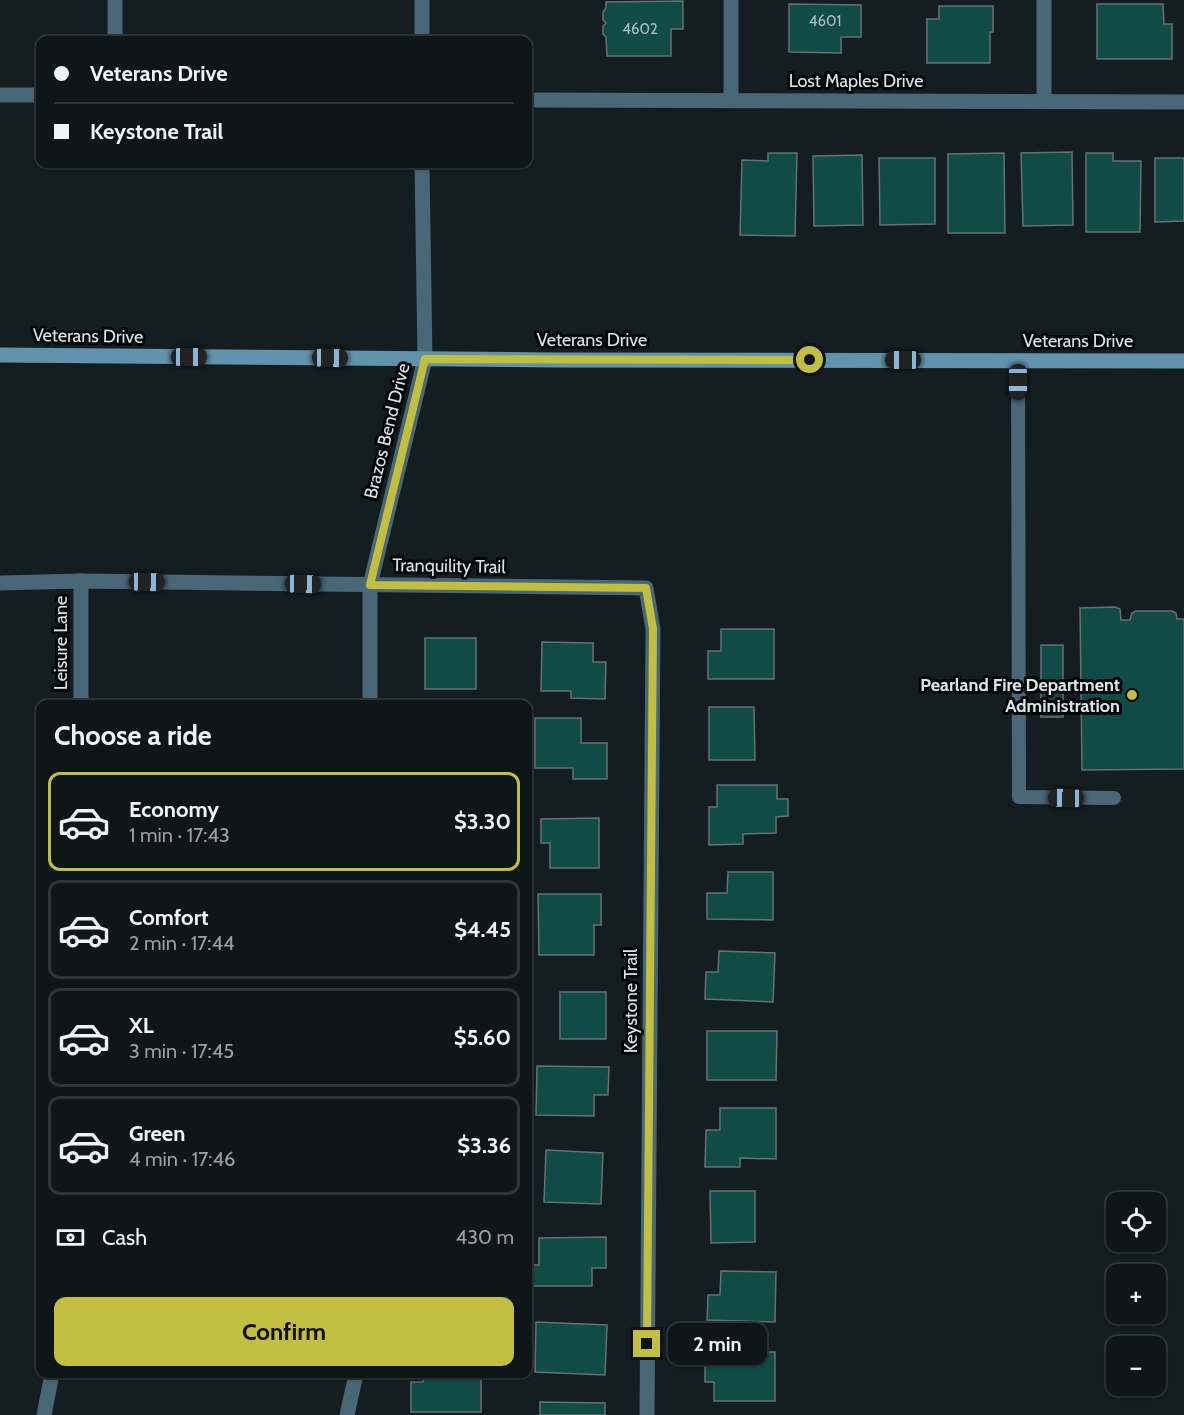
<!DOCTYPE html>
<meta charset="utf-8">
<style>
body{margin:0;font-family:Cabin,sans-serif;background:#181f20;color:#f1f3f6;height:100vh;display:flex;flex-direction:column;font-size:22px;white-space:nowrap}
*{box-sizing:border-box;margin:0}
p{font-size:20px;color:#9b9fa1}
.icon{flex:none;width:33px;height:33px;fill:none;stroke:currentColor;stroke-width:2;stroke-linecap:round;stroke-linejoin:round}
.map{position:relative;flex:1;overflow:hidden}
.sheet{position:absolute;left:36px;top:700px;width:496px;height:678px;display:flex;flex-direction:column;background:#0f1617;border-radius:12px;box-shadow:0 2px 4px #0004,0 0 0 2px #2f3536}
.sheet>*{flex:none}
.guide{position:absolute;left:36px;top:36px;width:496px;height:132px;border-radius:12px;box-shadow:0 2px 4px #0004,0 0 0 2px #2f3536;display:grid;align-content:center;height:132px;padding:0 18px;background:#0f1617}
.controls{position:absolute;left:1106px;top:1192px;display:grid;gap:12px}
.controls a{display:grid;place-items:center;width:60px;height:60px;border-radius:12px;background:#0f1617;box-shadow:0 2px 4px #0004,0 0 0 2px #2f3536;font-size:30px}
.end{position:absolute;width:27px;height:27px;margin:-14px;border:8px solid #c1be40;background:#111;box-shadow:0 0 0 3px #111}
.from{border-radius:50%}
.bubble{position:absolute;height:42px;border-radius:12px;background:#0f1617;box-shadow:0 2px 4px #0004,0 0 0 2px #2f3536;font-size:20px;font-weight:700;line-height:42px;text-align:center}
.car{position:absolute;width:18px;height:36px;margin:-18px -9px;border-radius:8px;box-shadow:0 0 4px 2px #0007;background:linear-gradient(#222 24%,#8ab4d8 0 40%,#222 0 76%,#8ab4d8 0 86%,#222 0)}
.guide b{display:flex;align-items:center;gap:21px;height:57px;font-size:22px}
.guide b+b{border-top:2px solid #2f3536}
.guide i{width:15px;height:15px;background:#f1f3f6}
ul{padding:0;list-style:none}
li{display:flex;align-items:center;gap:18px;height:99px;margin:0 12px 9px;padding:0 6px;border:3px solid #2f3536;border-radius:12px}
li div{flex:1}
li b{display:block;font-size:22px}
li em{font-style:normal;font-weight:700}
li.active{border-color:#c1be40}
li>.icon{width:54px;height:54px;stroke-width:1.5}
h2{padding:0 18px;font-size:27px;line-height:72px}
.pay{display:flex;align-items:center;gap:15px;height:66px;padding:0 18px;font-size:22px}
.pay p{margin-inline-start:auto}
.action{display:flex;gap:12px;margin-top:auto;padding:12px 18px}
.action a{flex:1;height:69px;border-radius:12px;background:#c1be40;color:#111;font-size:24px;font-weight:700;line-height:69px;text-align:center}
.map>svg:first-child{display:block}
</style>
<div class="map">
<svg width="1184" height="1415" viewBox="0 0 1184 1415">
<rect width="100%" height="100%" fill="#141d1f"/>
<!-- building -->
<g fill="#104b48" stroke="#667271" stroke-width="1.5">
<path d="M 683,1 L 683,29 L 671,29 L 671,56 L 607,56 L 606,37 L 603,34 L 603,26 L 606,23 L 603,20 L 603,12 L 606,8 L 606,2 Z"/>
<path d="M 789,4 L 861,5 L 861,37 L 841,37 L 841,53 L 789,52 Z"/>
<path d="M 1097,4 L 1163,4 L 1164,24 L 1172,24 L 1172,59 L 1097,59 Z"/>
<path d="M 939,6 L 993,6 L 993,32 L 990,32 L 990,63 L 927,63 L 927,19 L 939,19 Z"/>
<path d="M 1072,152 L 1073,225 L 1023,226 L 1021,153 Z"/>
<path d="M 768,153 L 797,153 L 795,236 L 740,235 L 742,160 L 768,161 Z"/>
<path d="M 1004,153 L 1005,233 L 948,233 L 948,154 Z"/>
<path d="M 1086,153 L 1113,153 L 1113,161 L 1141,161 L 1140,232 L 1086,232 Z"/>
<path d="M 862,155 L 863,225 L 814,226 L 813,156 Z"/>
<path d="M 879,158 L 935,158 L 935,224 L 880,225 Z"/>
<path d="M 1155,158 L 1184,158 L 1184,221 L 1155,222 Z"/>
<path d="M 1115,607 L 1120,609 L 1121,620 L 1130,620 L 1132,613 L 1136,611 L 1172,611 L 1176,613 L 1177,619 L 1184,619 L 1184,769 L 1082,770 L 1080,608 Z"/>
<path d="M 721,629 L 774,629 L 774,679 L 708,679 L 708,651 L 721,651 Z"/>
<rect x="425" y="638" width="51" height="51"/>
<path d="M 542,642 L 593,643 L 593,662 L 606,662 L 605,699 L 571,698 L 571,691 L 541,691 Z"/>
<rect x="1041" y="645" width="22" height="72"/>
<path d="M 709,707 L 754,707 L 755,760 L 709,760 Z"/>
<path d="M 535,718 L 581,718 L 581,743 L 607,743 L 607,779 L 573,779 L 573,768 L 535,768 Z"/>
<path d="M 717,785 L 777,785 L 777,799 L 788,799 L 788,816 L 776,817 L 776,833 L 743,834 L 743,844 L 709,845 L 709,807 L 717,807 Z"/>
<path d="M 599,818 L 599,868 L 550,868 L 550,843 L 541,843 L 541,819 Z"/>
<path d="M 728,872 L 773,872 L 773,920 L 707,919 L 707,893 L 727,893 Z"/>
<path d="M 538,894 L 601,894 L 601,925 L 594,925 L 594,955 L 539,955 Z"/>
<path d="M 719,951 L 775,953 L 773,1002 L 705,999 L 706,972 L 718,972 Z"/>
<rect x="560" y="992" width="46" height="47"/>
<path d="M 707,1031 L 777,1031 L 776,1080 L 707,1080 Z"/>
<path d="M 537,1066 L 609,1067 L 608,1095 L 594,1095 L 594,1116 L 536,1115 Z"/>
<path d="M 720,1108 L 776,1108 L 776,1159 L 740,1158 L 740,1167 L 705,1167 L 706,1130 L 720,1130 Z"/>
<path d="M 546,1150 L 603,1153 L 601,1204 L 544,1202 Z"/>
<path d="M 710,1191 L 755,1191 L 755,1242 L 711,1243 Z"/>
<path d="M 606,1237 L 606,1268 L 592,1268 L 592,1286 L 528,1286 L 528,1265 L 539,1265 L 539,1238 Z"/>
<path d="M 721,1271 L 776,1272 L 775,1322 L 707,1320 L 708,1295 L 720,1295 Z"/>
<path d="M 536,1322 L 607,1325 L 605,1375 L 535,1372 Z"/>
<path d="M 705,1352 L 775,1352 L 775,1401 L 714,1401 L 714,1382 L 705,1382 Z"/>
<path d="M 423,1374 L 481,1374 L 481,1412 L 411,1412 L 411,1382 L 423,1382 Z"/>
<path d="M 540,1402 L 605,1403 L 605,1415 L 540,1415 Z"/>
</g>
<g fill="none" stroke-linecap="round" stroke-linejoin="round">
<!-- lane -->
<path stroke="#496777" stroke-width="14" d="M 1018,361 L 1019,797 L 1114,798"/>
<!-- street -->
<g stroke="#496777" stroke-width="15">
<path d="M 115,40 L 115,0"/>
<path d="M 422,40 L 422,0"/>
<path d="M 0,95 L 40,95"/>
<path d="M 528,100 L 1184,102"/>
<path d="M 731,100 L 731,0"/>
<path d="M 1044,100 L 1044,0"/>
<path d="M 81,581 L 81,705"/>
<path d="M 0,583 L 81,581 L 646,588 L 653,629 L 647,1415"/>
<path d="M 370,705 L 370,585 L 425,359 L 422,164"/>
<path d="M 44,1415 L 52,1374"/>
<path d="M 347,1415 L 356,1374"/>
</g>
<!-- secondary -->
<path stroke="#6293ad" stroke-width="15" d="M 0,355 L 556,360 L 1184,361"/>
</g>
<g fill="none" stroke-linecap="round" stroke-linejoin="round">
<!-- route -->
<path stroke="#c1be40" stroke-width="8" d="M 647,1344 L 653,629 L 646,588 L 370,585 L 425,359 L 810,360"/>
</g>
<!-- markers -->
<circle fill="#c1be40" stroke="#040707" stroke-width="2" cx="1132" cy="695" r="6"/>
<g text-anchor="middle" stroke-width="6" stroke-linejoin="round" paint-order="stroke">
<!-- number labels -->
<g font-size="15" fill="#aabebe">
<text x="825" y="26">4601</text>
<text x="640" y="34">4602</text>
</g>
<!-- street labels -->
<g font-size="18" fill="#dee4e5" stroke="#040707">
<text x="856" y="87">Lost Maples Drive</text>
<text transform="translate(88 336) rotate(1)" y="6">Veterans Drive</text>
<text x="592" y="346">Veterans Drive</text>
<text x="1078" y="347">Veterans Drive</text>
<text transform="translate(387 431) rotate(-76)" y="6">Brazos Bend Drive</text>
<text transform="translate(449 566) rotate(1)" y="6">Tranquility Trail</text>
<text transform="translate(61 643) rotate(-90)" y="6">Leisure Lane</text>
<text transform="translate(631 1001) rotate(-90)" y="6">Keystone Trail</text>
</g>
<!-- poi labels -->
<g font-size="18" font-weight="bold" fill="#dee4e5" stroke="#040707" text-anchor="end">
<text x="1120" y="691">Pearland Fire Department<tspan x="1120" dy="21">Administration</tspan></text>
</g>
</g>
</svg>
<div class="controls">
<a><svg class="icon" aria-label="locate" viewBox="0 0 24 24"><circle cx="12" cy="12" r="6"/><path d="M12 2v4M12 18v4M2 12h4M18 12h4"/></svg></a>
<a>+</a>
<a>−</a>
</div>
<i class="end from" style="left:810px;top:360px"></i>
<i class="end" style="left:647px;top:1344px"></i>
<div class="bubble" style="left:668px;top:1323px;width:99px">2 min</div>
<i class="car" style="left:189px;top:357px;rotate:90deg"></i>
<i class="car" style="left:330px;top:358px;rotate:91deg"></i>
<i class="car" style="left:903px;top:360px;rotate:270deg"></i>
<i class="car" style="left:1018px;top:382px;rotate:180deg"></i>
<i class="car" style="left:147px;top:582px;rotate:91deg"></i>
<i class="car" style="left:303px;top:584px;rotate:91deg"></i>
<i class="car" style="left:1066px;top:798px;rotate:271deg"></i>
<div class="guide">
<b><i class="from"></i>Veterans Drive</b>
<b><i></i>Keystone Trail</b>
</div>
<section class="sheet">
<h2>Choose a ride</h2>
<ul>
<li class="active"><svg class="icon" aria-label="car" viewBox="0 0 24 24"><path d="M5 17H2v-5l4-1 3-4h7l3 4 3 1v5h-3M9 17h6M6 11h13"/><circle cx="7" cy="17" r="2"/><circle cx="17" cy="17" r="2"/></svg><div><b>Economy</b><p>1 min · 17:43</p></div><em>$3.30</em></li>
<li><svg class="icon" aria-label="car" viewBox="0 0 24 24"><path d="M5 17H2v-5l4-1 3-4h7l3 4 3 1v5h-3M9 17h6M6 11h13"/><circle cx="7" cy="17" r="2"/><circle cx="17" cy="17" r="2"/></svg><div><b>Comfort</b><p>2 min · 17:44</p></div><em>$4.45</em></li>
<li><svg class="icon" aria-label="car" viewBox="0 0 24 24"><path d="M5 17H2v-5l4-1 3-4h7l3 4 3 1v5h-3M9 17h6M6 11h13"/><circle cx="7" cy="17" r="2"/><circle cx="17" cy="17" r="2"/></svg><div><b>XL</b><p>3 min · 17:45</p></div><em>$5.60</em></li>
<li><svg class="icon" aria-label="car" viewBox="0 0 24 24"><path d="M5 17H2v-5l4-1 3-4h7l3 4 3 1v5h-3M9 17h6M6 11h13"/><circle cx="7" cy="17" r="2"/><circle cx="17" cy="17" r="2"/></svg><div><b>Green</b><p>4 min · 17:46</p></div><em>$3.36</em></li>
</ul>
<div class="pay"><svg class="icon" aria-label="cash" viewBox="0 0 24 24"><path d="M3 7h18v10H3z"/><circle cx="12" cy="12" r="2"/></svg>Cash<p>430 m</p></div>
<div class="action"><a>Confirm</a></div>
</section>
</div>
